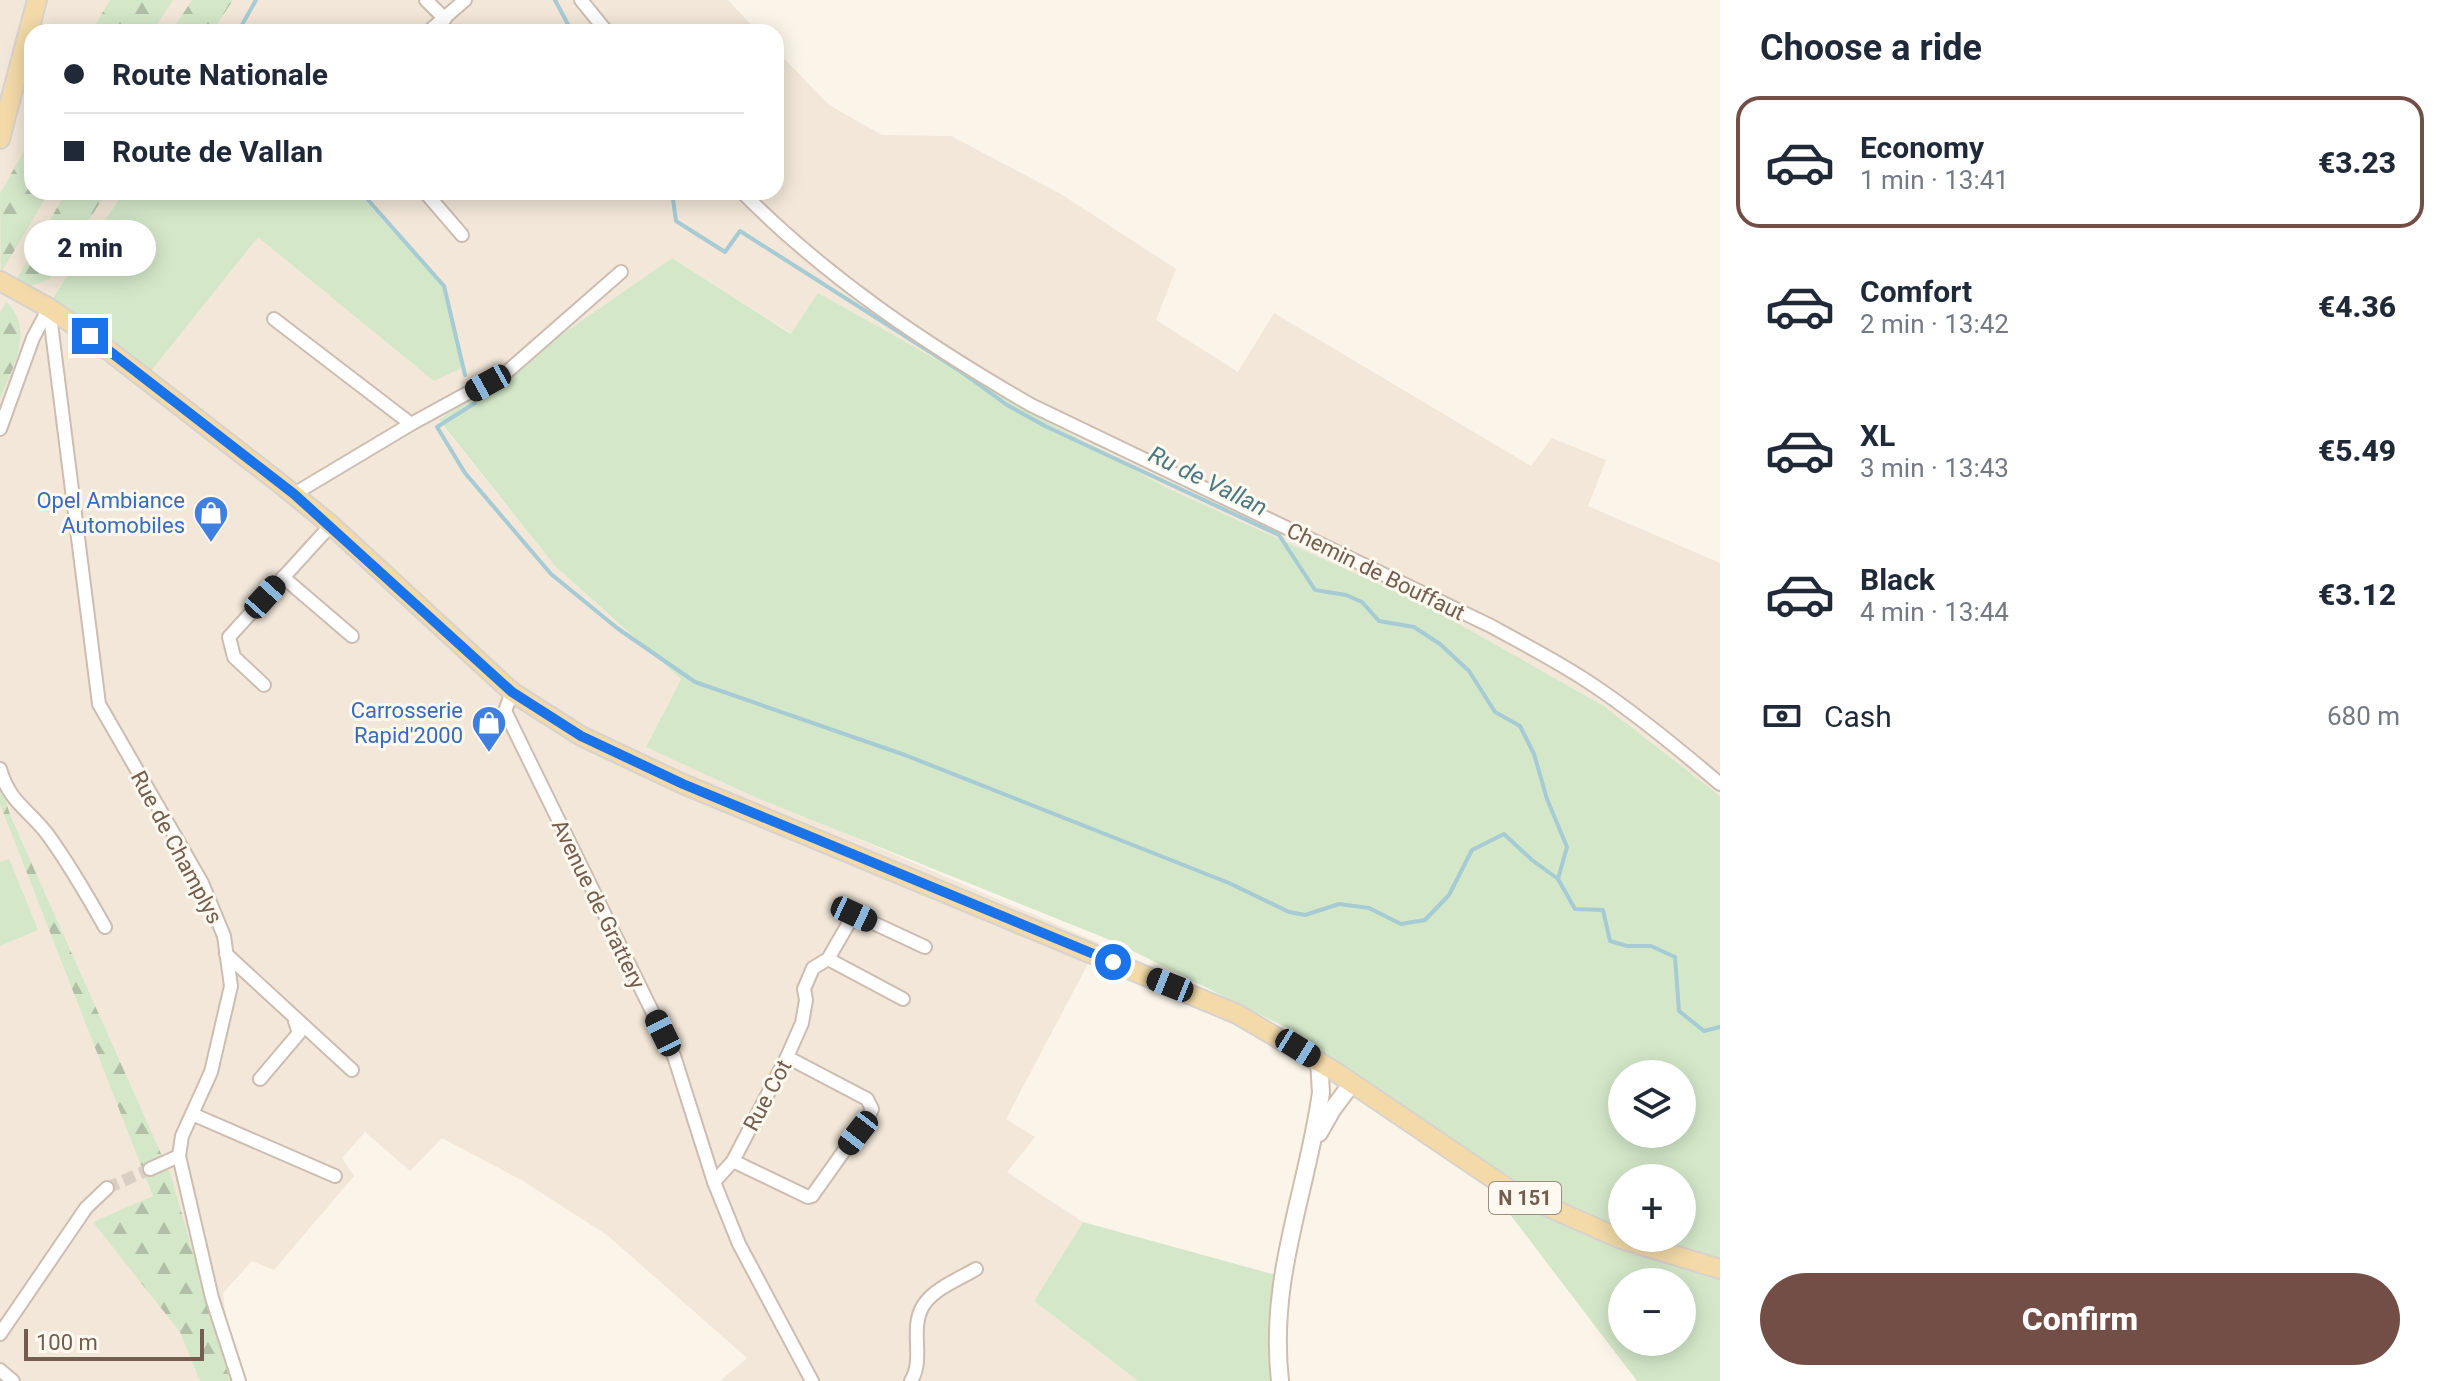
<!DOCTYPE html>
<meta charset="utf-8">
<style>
body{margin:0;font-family:Roboto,sans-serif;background:#f2f2f3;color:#1f2937;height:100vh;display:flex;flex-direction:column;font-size:30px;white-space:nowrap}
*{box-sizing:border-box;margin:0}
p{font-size:26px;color:#747a83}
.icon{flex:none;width:44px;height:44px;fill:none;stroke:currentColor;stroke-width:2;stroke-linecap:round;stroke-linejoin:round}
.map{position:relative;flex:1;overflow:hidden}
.panel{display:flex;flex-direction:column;background:#fff;width:720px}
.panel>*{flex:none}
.hud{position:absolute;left:24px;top:24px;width:760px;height:176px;border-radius:24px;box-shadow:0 4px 20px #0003;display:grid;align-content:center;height:176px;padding:0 40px;background:#fff}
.fabs{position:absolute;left:1608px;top:1060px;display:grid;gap:16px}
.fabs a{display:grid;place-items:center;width:88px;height:88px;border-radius:50%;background:#fff;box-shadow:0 4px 20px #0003;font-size:40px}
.scale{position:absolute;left:24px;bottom:20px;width:180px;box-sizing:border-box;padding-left:8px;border:4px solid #735d4f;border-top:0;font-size:22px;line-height:28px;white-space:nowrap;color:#735d4f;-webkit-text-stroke:6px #fef9f0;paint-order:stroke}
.end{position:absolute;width:36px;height:36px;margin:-18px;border:10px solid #1a73e8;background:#fff;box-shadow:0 0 0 4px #fff}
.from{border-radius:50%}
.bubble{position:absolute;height:56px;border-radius:28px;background:#fff;box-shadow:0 4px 20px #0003;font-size:26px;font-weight:800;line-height:56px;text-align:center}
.car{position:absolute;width:24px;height:48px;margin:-24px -12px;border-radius:10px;box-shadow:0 0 6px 2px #0007;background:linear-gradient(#222 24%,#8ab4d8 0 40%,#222 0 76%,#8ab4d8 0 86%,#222 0)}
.hud b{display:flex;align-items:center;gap:28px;height:76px;font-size:30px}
.hud b+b{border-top:2px solid #e0e1e3}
.hud i{width:20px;height:20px;background:#1f2937}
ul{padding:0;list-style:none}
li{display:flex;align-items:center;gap:24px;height:132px;margin:0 16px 12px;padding:0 24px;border:4px solid transparent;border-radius:24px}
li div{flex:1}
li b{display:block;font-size:30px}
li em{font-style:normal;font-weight:800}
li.on{border-color:#734e47}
li>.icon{width:72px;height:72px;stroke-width:1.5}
h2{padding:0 40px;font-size:36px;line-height:96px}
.pay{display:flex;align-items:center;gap:20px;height:88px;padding:0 40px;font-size:30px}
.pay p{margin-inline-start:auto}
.primary-button{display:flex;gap:16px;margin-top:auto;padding:16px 40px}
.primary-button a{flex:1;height:92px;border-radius:48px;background:#734e47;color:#fff;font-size:32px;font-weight:800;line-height:92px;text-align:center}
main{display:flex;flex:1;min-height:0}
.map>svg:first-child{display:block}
</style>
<main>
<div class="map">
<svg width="1720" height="1381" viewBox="0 0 1720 1381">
<defs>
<pattern id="forest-firs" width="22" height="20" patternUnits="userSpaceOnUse" patternTransform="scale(2)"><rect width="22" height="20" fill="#d4e8c9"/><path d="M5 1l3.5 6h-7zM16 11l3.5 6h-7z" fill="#b0bfa6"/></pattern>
</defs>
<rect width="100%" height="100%" fill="#fbf5e9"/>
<!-- residential -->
<path fill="#f2e7d8" d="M 0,0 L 728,0 L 758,32 L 32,32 L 32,192 L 776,192 L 776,50 L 829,105 L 882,135 L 951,136 L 1061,194 L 1176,269 L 1156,320 L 1238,372 L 1274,313 L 1531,466 L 1552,438 L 1606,460 L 1588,506 L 1720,563 L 1720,796 L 1604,706 L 1429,607 L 1165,487 L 819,294 L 792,334 L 672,258 L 439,421 L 555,566 L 681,679 L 646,747 L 1099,943 L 1006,1119 L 1035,1137 L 1007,1172 L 1083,1222 L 1034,1301 L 1138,1381 L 720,1381 L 747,1358 L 607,1235 L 523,1181 L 442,1138 L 410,1171 L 365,1132 L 342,1158 L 354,1176 L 274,1270 L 252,1261 L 223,1293 L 233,1381 L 0,1381 Z"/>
<!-- grass -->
<g fill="#d4e8c9" fill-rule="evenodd">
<path d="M 124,192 L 357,192 L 442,285 L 462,368 L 434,381 L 258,237 L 151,371 L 51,301 Z"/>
<path d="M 672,258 L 791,334 L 818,293 L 1165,487 L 1429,607 L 1604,706 L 1720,796 L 1720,1381 L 1637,1381 L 1470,1162 L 1295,1032 L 1115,942 L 755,797 L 646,747 L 681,679 L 555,566 L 439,420 ZM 1622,1074 L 1682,1074 L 1682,1134 L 1622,1134 ZM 1622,1178 L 1682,1178 L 1682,1238 L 1622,1238 ZM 1622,1282 L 1682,1282 L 1682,1342 L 1622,1342 Z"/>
<path d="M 9,859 L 38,930 L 0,946 L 0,862 Z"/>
<path d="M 1083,1222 L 1287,1278 L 1288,1381 L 1138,1381 L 1034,1301 Z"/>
</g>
<!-- forest -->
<g fill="url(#forest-firs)">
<path d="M 110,0 L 173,0 L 152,32 L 91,32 Z"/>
<path d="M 192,0 L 233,0 L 212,32 L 171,32 Z"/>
<path d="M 32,136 L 32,192 L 49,192 L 1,273 L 0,194 Z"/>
<path d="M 66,192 L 107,192 L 50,279 L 28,287 L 15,282 Z"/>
<path d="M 6,302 C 36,329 12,369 0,399 L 0,313 Z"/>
<path d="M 0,781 L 10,815 L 171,1176 L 230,1381 L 200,1381 L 180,1332 L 93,1222 L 153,1196 L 0,804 Z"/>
</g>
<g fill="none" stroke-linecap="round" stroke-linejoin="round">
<!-- stream -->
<g stroke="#a6cbd4" stroke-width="4">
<path d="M 555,0 L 572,32"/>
<path d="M 238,32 L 256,0"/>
<path d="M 361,192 L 444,286 L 465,375"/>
<path d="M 672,192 L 676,221 L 725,252 L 740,231 L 960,371 L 1007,405 L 1045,426 L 1279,535 L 1315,590 L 1346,595 L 1362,602 L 1379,621 L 1414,627 L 1440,644 L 1469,671 L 1495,712 L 1520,726 L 1534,754 L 1547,799 L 1567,847 L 1558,879 L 1575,909 L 1603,910 L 1610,941 L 1627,946 L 1651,946 L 1675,957 L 1679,1011 L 1704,1031 L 1720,1027"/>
<path d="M 475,403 L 437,427 L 465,473 L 551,574 L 617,628 L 695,682 L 905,755 L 1229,883 L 1289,912 L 1305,915 L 1339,904 L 1369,908 L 1401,924 L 1425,920 L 1449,895 L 1472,850 L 1504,834 L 1532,860 L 1558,879"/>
</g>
<!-- street-tunnel -->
<path stroke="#d9cfc2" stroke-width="12" stroke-dasharray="12 6" stroke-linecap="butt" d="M 107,1188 L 150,1169"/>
<defs>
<g id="street">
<path d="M 426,0 L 445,19"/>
<path d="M 581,0 L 607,32"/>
<path d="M 428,32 L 465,0"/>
<path d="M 425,192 L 462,235"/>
<path d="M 742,192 C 827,278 927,345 1031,405 L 1491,626 C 1525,645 1561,663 1593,685 C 1638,715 1679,749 1720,784"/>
<path d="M 49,308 L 99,704 L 202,883 L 224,936 L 231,986 L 211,1072 L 182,1136 L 179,1156 L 212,1298 L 239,1381"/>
<path d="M 274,319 L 411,424"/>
<path d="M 0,429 L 33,338 L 49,308"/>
<path d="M 294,494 L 411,424 L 508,371 L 621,272"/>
<path d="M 283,577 L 352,636"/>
<path d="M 264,685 L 234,657 L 229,637 L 331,525"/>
<path d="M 512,692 L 505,711 L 674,1056 L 714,1182 L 739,1244 L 812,1381"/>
<path d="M 0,769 C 10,804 29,809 48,835 C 69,864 87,895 105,927"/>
<path d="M 226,954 L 352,1070"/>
<path d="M 828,959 L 903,999"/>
<path d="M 260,1079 L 299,1033 L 295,1021"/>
<path d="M 192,1114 L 335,1176"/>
<path d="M 733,1161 L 808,1197 L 812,1196 L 868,1117 L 872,1109 L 867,1099 L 787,1057"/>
<path d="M 150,1169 L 179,1156"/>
<path d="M 714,1182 L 733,1161 L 787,1057 L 802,1023 L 806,1000 L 804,989 L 813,968 L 828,959 L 854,914 L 925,947"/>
<path d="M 0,1334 L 86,1208 L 107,1188"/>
<path d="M 0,1370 L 13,1381"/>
<path d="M 911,1381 C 925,1359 909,1329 923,1306 C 933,1289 959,1279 976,1269"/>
</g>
<g id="secondary">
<path d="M 1319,1133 L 1332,1110 L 1352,1083"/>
<path d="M 1280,1381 C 1269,1283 1302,1205 1318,1111 L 1321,1093 L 1319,1061"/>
</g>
<g id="primary">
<path d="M 0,139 L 37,0"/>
<path d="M 0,281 L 49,308 L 90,336 L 277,481 L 331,525 L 512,692 L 581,736 L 683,784 L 1237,1014 L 1334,1071 L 1510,1190 L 1621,1239 L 1720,1269"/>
</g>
</defs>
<!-- street casing -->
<use href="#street" stroke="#ccbdb0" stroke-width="16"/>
<!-- secondary casing -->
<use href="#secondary" stroke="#cfbeae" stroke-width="20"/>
<!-- primary casing -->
<use href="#primary" stroke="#d8d2ce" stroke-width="22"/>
<!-- street -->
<use href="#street" stroke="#fff" stroke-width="12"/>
<!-- secondary -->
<use href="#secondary" stroke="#fff" stroke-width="16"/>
<!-- primary -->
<use href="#primary" stroke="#f3daa8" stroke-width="18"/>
</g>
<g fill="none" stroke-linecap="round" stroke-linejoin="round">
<!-- route -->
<path stroke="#1a73e8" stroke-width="10" d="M 90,336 L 294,494 L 512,692 L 581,736 L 683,784 L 1113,962"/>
</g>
<!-- icons -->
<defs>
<symbol id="shop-pin" viewBox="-11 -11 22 30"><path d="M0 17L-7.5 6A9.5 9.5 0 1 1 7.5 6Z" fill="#3f7fe0" stroke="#fef9f0"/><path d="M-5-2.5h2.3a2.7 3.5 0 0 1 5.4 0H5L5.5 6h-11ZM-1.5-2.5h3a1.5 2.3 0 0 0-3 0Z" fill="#fff"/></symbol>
</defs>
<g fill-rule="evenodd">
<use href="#shop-pin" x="191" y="493" width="40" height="54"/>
<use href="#shop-pin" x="469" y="703" width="40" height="54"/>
</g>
<g text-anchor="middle" stroke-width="6" stroke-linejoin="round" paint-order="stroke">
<!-- shield labels -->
<rect fill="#fef9f0" stroke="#9d8c7f" stroke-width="2" x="1489" y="1182" width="72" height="32" rx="6"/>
<g font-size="20" font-weight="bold" fill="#735d4f">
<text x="1525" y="1205">N 151</text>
</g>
<!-- shop labels -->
<g font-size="22" fill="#366cbe" stroke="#fef9f0" text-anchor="end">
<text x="185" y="508">Opel Ambiance<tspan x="185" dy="25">Automobiles</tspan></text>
<text x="463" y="718">Carrosserie<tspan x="463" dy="25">Rapid'2000</tspan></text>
</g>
<!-- street labels -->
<g font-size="22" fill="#735d4f" stroke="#fef9f0">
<text transform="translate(1376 571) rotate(26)" y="8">Chemin de Bouffaut</text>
<text transform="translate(177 847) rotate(62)" y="8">Rue de Champlys</text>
<text transform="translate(599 904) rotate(64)" y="8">Avenue de Grattery</text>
<text transform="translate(767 1095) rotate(-62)" y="8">Rue Cot</text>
</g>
<!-- water labels -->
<g font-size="24" font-style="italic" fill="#4a7985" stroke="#fef9f0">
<text transform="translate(1208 481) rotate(26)" y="8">Ru de Vallan</text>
</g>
</g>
</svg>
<div class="fabs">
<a><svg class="icon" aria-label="layers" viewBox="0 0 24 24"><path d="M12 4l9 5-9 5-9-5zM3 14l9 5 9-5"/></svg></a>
<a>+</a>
<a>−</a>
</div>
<div class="scale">100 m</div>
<i class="end from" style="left:1113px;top:962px"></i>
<i class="end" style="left:90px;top:336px"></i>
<div class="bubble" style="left:24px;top:220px;width:132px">2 min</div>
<i class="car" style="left:488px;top:383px;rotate:241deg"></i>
<i class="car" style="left:265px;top:597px;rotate:42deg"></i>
<i class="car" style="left:854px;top:914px;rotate:115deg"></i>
<i class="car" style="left:1170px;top:985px;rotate:292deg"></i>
<i class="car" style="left:663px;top:1033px;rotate:334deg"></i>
<i class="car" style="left:1298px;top:1048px;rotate:122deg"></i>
<i class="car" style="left:858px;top:1133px;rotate:218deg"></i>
<div class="hud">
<b><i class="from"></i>Route Nationale</b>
<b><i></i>Route de Vallan</b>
</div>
</div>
<section class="panel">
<h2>Choose a ride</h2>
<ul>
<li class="on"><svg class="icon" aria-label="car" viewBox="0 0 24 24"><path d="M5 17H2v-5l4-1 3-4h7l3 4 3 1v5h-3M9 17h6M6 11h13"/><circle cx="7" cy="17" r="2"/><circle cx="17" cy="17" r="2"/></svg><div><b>Economy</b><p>1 min · 13:41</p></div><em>€3.23</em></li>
<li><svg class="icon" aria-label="car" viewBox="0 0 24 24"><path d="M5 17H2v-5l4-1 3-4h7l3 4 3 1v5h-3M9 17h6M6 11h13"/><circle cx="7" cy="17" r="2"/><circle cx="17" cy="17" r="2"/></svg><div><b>Comfort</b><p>2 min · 13:42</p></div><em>€4.36</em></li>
<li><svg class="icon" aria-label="car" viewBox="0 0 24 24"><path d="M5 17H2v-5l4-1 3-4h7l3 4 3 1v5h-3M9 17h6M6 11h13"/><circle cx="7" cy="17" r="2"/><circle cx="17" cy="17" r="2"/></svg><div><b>XL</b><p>3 min · 13:43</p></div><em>€5.49</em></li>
<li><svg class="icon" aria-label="car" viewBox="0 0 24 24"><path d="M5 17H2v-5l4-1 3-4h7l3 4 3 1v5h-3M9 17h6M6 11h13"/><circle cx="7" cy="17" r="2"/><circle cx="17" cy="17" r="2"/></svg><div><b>Black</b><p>4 min · 13:44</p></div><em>€3.12</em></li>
</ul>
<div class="pay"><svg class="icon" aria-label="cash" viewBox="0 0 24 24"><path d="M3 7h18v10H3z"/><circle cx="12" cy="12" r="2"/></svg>Cash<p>680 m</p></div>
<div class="primary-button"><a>Confirm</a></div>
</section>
</main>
